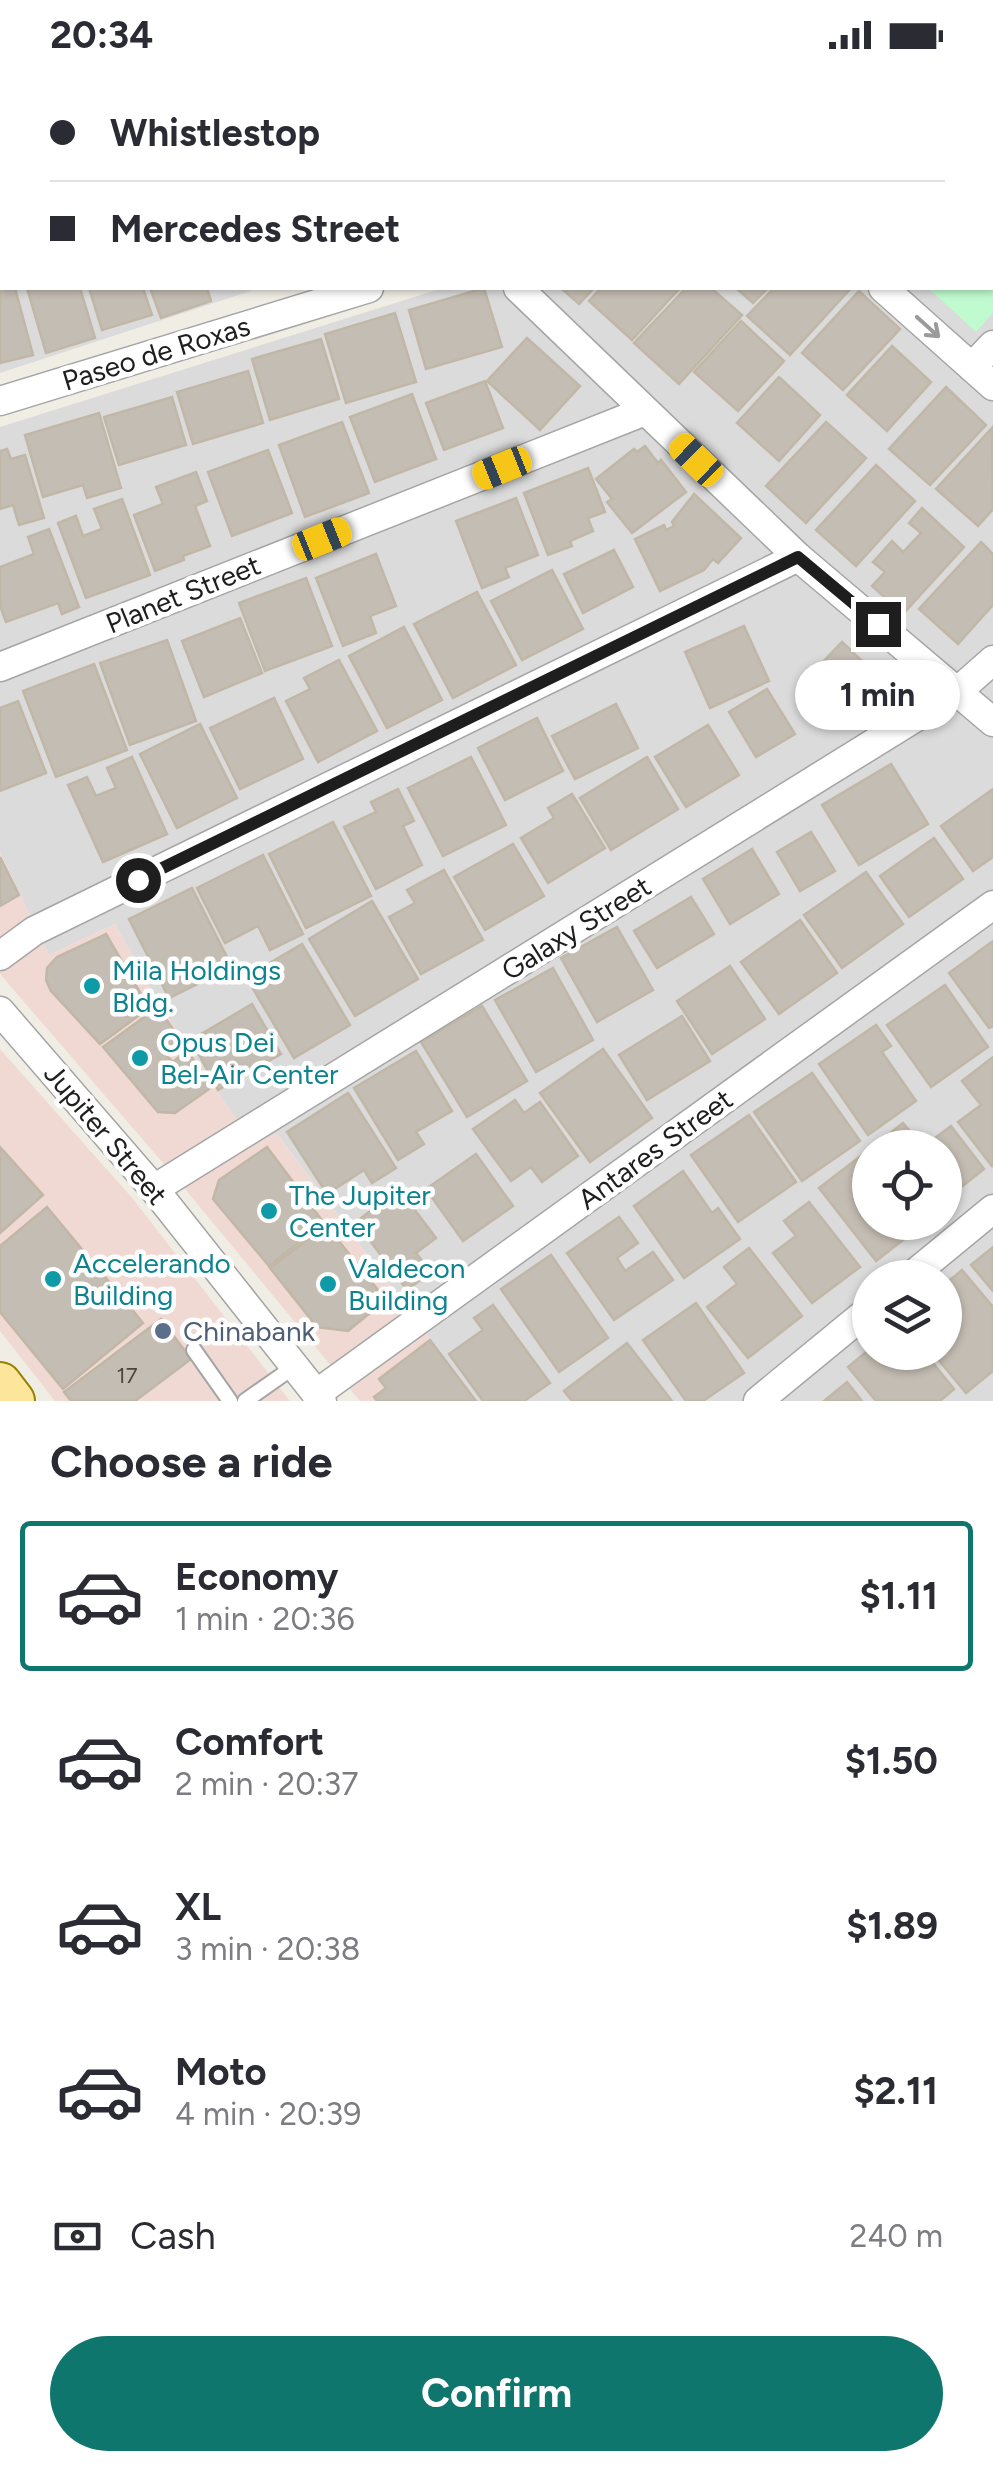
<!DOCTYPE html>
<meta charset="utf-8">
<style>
body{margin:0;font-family:Figtree,sans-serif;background:#f2f2f3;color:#2b2b33;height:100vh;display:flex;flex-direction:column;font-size:38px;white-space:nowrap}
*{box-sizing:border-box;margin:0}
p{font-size:32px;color:#7c7c81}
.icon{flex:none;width:55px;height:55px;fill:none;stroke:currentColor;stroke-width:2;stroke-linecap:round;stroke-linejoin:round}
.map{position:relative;height:1331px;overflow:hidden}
.drawer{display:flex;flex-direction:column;background:#fff;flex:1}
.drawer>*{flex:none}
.top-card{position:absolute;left:0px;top:0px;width:995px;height:220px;box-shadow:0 2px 8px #0004;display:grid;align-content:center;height:220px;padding:0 50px;background:#fff}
.buttons{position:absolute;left:852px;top:1060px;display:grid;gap:20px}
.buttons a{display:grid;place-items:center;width:110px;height:110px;border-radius:50%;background:#fff;box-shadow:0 2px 8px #0004;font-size:50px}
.end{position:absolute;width:45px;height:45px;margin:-22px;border:12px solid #1e1e1e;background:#fff;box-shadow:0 0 0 5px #fff}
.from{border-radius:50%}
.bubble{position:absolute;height:70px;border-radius:35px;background:#fff;box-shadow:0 2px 8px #0004;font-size:32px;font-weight:700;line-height:70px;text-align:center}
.car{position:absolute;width:30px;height:60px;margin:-30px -15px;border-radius:12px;box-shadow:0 0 8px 2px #0007;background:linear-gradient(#f5c518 24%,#345 0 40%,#f5c518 0 76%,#345 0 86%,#f5c518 0)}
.top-card b{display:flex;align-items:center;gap:35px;height:95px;font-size:38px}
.top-card b+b{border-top:2px solid #e1e1e2}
.top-card i{width:25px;height:25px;background:#2b2b33}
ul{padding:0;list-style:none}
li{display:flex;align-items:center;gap:30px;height:150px;margin:0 20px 15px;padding:0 30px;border:5px solid transparent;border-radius:10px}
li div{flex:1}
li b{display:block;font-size:38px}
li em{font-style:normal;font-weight:700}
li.current{border-color:#0f766e}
li>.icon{width:90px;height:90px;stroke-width:1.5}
h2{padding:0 50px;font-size:45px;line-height:120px}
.pay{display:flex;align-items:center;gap:25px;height:110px;padding:0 50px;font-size:38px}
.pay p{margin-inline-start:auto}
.cta{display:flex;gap:20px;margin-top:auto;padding:20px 50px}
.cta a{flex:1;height:115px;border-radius:60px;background:#0f766e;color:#fff;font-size:40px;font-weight:700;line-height:115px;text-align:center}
.status{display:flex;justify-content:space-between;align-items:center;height:70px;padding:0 50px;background:#fff;direction:ltr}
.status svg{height:28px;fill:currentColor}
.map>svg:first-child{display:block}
</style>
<div class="status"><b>20:34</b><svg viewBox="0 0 49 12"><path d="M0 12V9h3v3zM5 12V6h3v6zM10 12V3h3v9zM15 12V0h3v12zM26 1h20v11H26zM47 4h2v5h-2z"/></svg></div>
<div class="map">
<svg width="993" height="1331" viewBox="0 0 993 1331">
<rect width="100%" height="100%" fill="#efede4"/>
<!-- residential -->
<path fill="#dcdbdb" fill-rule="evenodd" d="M 0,0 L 993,0 L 993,1331 L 477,1331 L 277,1064 L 254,1076 L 160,935 L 115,854 L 49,885 L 0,782 L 0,357 L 443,218 L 992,218 L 992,2 L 2,2 L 2,218 L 260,218 L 0,303 ZM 870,1078 L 945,1078 L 945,1152 L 870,1152 ZM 870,1208 L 945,1208 L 945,1282 L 870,1282 Z"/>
<!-- commercial -->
<g fill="#f0d9d3">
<path d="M 0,782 L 49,885 L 115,854 L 160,935 L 254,1075 L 276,1063 L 477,1331 L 360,1331 L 176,1108 L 0,904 Z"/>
<path d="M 0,979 L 133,1129 L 290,1331 L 55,1331 L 0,1261 Z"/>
</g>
<!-- park -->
<path fill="#c0facf" d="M 993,56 L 993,243 L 976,262 L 928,218 L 992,218 Z"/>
<!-- building -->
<g fill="#c4bdb3" stroke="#c1b7a6" stroke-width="2.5">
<path d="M 13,0 L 99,0 L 100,2 L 14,2 Z"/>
<path d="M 729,0 L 846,0 L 849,2 L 732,2 Z"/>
<path d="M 883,0 L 944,0 L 947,2 L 880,2 Z"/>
<path d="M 2,92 L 2,149 L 0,141 L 0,93 Z"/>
<path d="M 2,197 L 2,218 L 15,218 L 33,285 L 0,293 L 0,198 Z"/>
<path d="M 27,218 L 80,218 L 95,268 L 46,283 Z"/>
<path d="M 89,218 L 143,218 L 152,245 L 102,260 Z"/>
<path d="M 150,218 L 207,218 L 211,231 L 161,248 Z"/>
<path d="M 484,218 L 502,277 L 426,299 L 409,240 Z"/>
<path d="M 561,218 L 594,218 L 579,234 Z"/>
<path d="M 601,218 L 680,218 L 632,270 L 589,231 Z"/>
<path d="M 686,218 L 711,218 L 742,245 L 679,314 L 634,273 Z"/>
<path d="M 736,218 L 768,218 L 753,233 Z"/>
<path d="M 774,218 L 851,218 L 790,285 L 747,246 Z"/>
<path d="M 859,221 L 900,259 L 843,320 L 802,283 Z"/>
<path d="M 395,243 L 416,312 L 346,333 L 325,264 Z"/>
<path d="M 741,251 L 784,291 L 738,341 L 694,302 Z"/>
<path d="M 527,268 L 580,316 L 540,360 L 487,311 Z"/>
<path d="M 321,269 L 339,329 L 270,350 L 252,289 Z"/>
<path d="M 892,276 L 931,312 L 887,361 L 847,325 Z"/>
<path d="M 248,301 L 263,353 L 193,374 L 177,322 Z"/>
<path d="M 779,307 L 820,345 L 779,391 L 737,353 Z"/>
<path d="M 485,311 L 503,358 L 444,380 L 426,333 Z"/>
<path d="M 946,317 L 986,355 L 930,415 L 889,379 Z"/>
<path d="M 412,324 L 436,389 L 375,412 L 350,347 Z"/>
<path d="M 172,327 L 186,375 L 119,395 L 104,347 Z"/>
<path d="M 99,343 L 121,418 L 87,428 L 83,415 L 43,427 L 25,365 Z"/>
<path d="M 342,352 L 369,423 L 305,447 L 279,375 Z"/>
<path d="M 826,352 L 866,388 L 806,453 L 766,416 Z"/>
<path d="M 992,358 L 993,439 L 978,456 L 936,419 Z"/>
<path d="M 645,376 L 658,393 L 661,390 L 686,422 L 632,463 L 607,432 L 612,429 L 596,409 L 634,379 L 637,382 Z"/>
<path d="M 7,379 L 11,389 L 25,385 L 44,448 L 19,455 L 13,435 L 0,439 L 0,381 Z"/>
<path d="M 268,380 L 292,443 L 232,466 L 208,402 Z"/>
<path d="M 876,395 L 915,431 L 856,496 L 816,460 Z"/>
<path d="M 588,398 L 605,442 L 588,448 L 593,461 L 570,471 L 572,476 L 548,485 L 524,423 Z"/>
<path d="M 196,402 L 207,431 L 195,436 L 210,476 L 183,486 L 184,490 L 155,501 L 134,445 L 163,434 L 156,417 Z"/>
<path d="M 694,424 L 741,468 L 718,493 L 713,489 L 704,500 L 660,521 L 635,469 L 664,455 L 666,460 L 674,456 L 672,452 Z"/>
<path d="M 516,428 L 538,485 L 505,498 L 509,507 L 482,518 L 456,451 Z"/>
<path d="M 122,429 L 150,505 L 86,528 L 58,453 L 76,446 L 83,466 L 102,459 L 94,439 Z"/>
<path d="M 922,438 L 964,477 L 903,544 L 872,516 L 885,502 L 873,492 L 892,471 L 903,482 L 921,463 L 909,453 Z"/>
<path d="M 49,459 L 79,537 L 62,544 L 58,533 L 6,552 L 0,536 L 0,497 L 34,484 L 28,467 Z"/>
<path d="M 981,472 L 993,484 L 993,535 L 958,574 L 919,539 Z"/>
<path d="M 614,480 L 633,517 L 583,543 L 564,504 Z"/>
<path d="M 376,484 L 396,536 L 370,546 L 376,563 L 343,576 L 316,508 Z"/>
<path d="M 552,500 L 583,559 L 522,590 L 491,531 Z"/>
<path d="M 306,508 L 332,576 L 265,601 L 239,533 Z"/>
<path d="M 477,522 L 516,595 L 453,628 L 414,554 Z"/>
<path d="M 240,548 L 262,603 L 204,627 L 182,571 Z"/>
<path d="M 744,556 L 769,611 L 710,638 L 685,582 Z"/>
<path d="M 404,557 L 442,630 L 387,658 L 349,586 Z"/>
<path d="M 167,570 L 196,651 L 130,675 L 100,593 Z"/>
<path d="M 842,572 L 882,610 L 840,653 L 801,615 Z"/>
<path d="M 339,590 L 377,661 L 318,692 L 286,631 L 310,619 L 304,608 Z"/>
<path d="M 94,594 L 127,680 L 56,707 L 23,621 Z"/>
<path d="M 767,619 L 795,664 L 756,687 L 729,642 Z"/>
<path d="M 274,628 L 303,689 L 240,719 L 210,658 Z"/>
<path d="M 18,631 L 46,703 L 0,721 L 0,638 Z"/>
<path d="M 616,634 L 638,678 L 575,709 L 552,666 Z"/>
<path d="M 537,648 L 563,701 L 505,730 L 478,678 Z"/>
<path d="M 200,654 L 237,728 L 177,758 L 140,684 Z"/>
<path d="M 708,655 L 739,705 L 686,737 L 655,687 Z"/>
<path d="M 132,687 L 167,764 L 103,792 L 68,715 L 87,707 L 96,726 L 116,718 L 107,698 Z"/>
<path d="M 471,687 L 506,755 L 443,786 L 408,718 Z"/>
<path d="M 647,687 L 678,739 L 611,780 L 580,728 Z"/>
<path d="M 891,694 L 928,754 L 859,795 L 822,735 Z"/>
<path d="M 398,719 L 414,751 L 403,756 L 422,795 L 376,819 L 344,757 L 376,742 L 371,732 Z"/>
<path d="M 993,719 L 993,787 L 973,801 L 941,756 Z"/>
<path d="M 572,724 L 605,778 L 548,813 L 521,768 L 554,748 L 548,738 Z"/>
<path d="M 333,752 L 371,826 L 306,858 L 269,784 Z"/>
<path d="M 811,762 L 835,801 L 800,821 L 777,782 Z"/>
<path d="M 934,768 L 963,809 L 909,847 L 880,806 Z"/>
<path d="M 513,774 L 544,826 L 485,860 L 454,807 Z"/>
<path d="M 752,779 L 779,824 L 730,854 L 703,809 Z"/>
<path d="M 263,785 L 303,864 L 270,880 L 258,856 L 225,873 L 197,818 Z"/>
<path d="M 0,787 L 19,825 L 0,836 Z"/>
<path d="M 444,800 L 483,870 L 421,904 L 389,847 L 415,833 L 407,820 Z"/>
<path d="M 866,802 L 903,854 L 842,898 L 804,845 Z"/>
<path d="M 192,818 L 232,897 L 169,928 L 129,849 Z"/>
<path d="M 691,827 L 714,864 L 657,898 L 634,861 Z"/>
<path d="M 372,831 L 418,909 L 355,946 L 309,869 Z"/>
<path d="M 800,850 L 837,903 L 779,944 L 741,892 Z"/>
<path d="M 617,857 L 653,920 L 597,952 L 561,888 Z"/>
<path d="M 106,864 L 149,938 L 100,974 L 51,921 L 46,910 L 47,898 L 57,887 Z"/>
<path d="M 993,871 L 993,956 L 989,958 L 949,903 Z"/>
<path d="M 302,874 L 350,955 L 294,988 L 246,907 Z"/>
<path d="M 730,896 L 765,949 L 712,984 L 677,931 Z"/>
<path d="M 553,898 L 593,970 L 536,1002 L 495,930 Z"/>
<path d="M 945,915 L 988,977 L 931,1017 L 887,955 Z"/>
<path d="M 252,934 L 281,984 L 218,1020 L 191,970 Z"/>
<path d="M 482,936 L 527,1011 L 467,1047 L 421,972 Z"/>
<path d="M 158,937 L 179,968 L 164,983 L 173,992 L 187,980 L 212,1017 L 175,1043 L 158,1042 L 103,977 Z"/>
<path d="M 682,946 L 710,991 L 647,1030 L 619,985 Z"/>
<path d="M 876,955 L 891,976 L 882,982 L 916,1031 L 868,1065 L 819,994 Z"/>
<path d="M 603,979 L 652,1048 L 590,1092 L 540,1023 Z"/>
<path d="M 416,981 L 452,1041 L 416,1062 L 424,1074 L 398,1090 L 354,1018 Z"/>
<path d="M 993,987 L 993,1095 L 992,1096 L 958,1052 L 981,1035 L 962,1011 Z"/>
<path d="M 812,1003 L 860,1071 L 802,1111 L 754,1042 Z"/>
<path d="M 348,1023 L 396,1098 L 372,1113 L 364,1100 L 327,1124 L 287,1062 Z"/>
<path d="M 515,1030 L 524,1043 L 540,1032 L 578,1086 L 542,1112 L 531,1097 L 511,1111 L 473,1059 Z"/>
<path d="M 749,1045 L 796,1112 L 738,1152 L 691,1085 Z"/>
<path d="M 903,1053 L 923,1077 L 951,1056 L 984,1099 L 945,1130 L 945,1078 L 878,1078 L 876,1074 Z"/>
<path d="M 0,1077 L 43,1125 L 0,1163 Z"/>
<path d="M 267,1077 L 324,1153 L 269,1196 L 213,1129 L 219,1110 Z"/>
<path d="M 866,1082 L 870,1087 L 870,1152 L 904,1152 L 912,1163 L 876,1191 L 819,1118 Z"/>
<path d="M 476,1084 L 513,1136 L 463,1171 L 426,1119 Z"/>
<path d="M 683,1101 L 712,1143 L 718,1138 L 740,1169 L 684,1208 L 634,1136 Z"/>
<path d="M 399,1119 L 436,1168 L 416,1183 L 431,1202 L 407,1220 L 356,1152 Z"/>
<path d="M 809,1132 L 860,1197 L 812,1233 L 773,1183 L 796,1166 L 784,1151 Z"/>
<path d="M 47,1137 L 143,1253 L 63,1319 L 0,1242 L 0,1176 Z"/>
<path d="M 619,1147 L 638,1173 L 617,1188 L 625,1201 L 653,1182 L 673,1210 L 614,1250 L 567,1183 Z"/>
<path d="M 326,1155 L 386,1230 L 348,1261 L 317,1257 L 270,1198 Z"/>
<path d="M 993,1177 L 993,1221 L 971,1195 Z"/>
<path d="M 749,1178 L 802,1246 L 748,1288 L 707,1237 L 737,1214 L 724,1197 Z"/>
<path d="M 551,1185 L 608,1268 L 559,1302 L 501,1219 Z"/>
<path d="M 962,1200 L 993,1237 L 993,1301 L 966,1323 L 932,1282 L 945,1282 L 945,1214 Z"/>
<path d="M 696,1233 L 744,1303 L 703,1331 L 686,1331 L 643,1270 Z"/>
<path d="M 493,1235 L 550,1313 L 524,1331 L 483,1331 L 449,1284 L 483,1260 L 474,1248 Z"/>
<path d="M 161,1249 L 191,1289 L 135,1331 L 71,1331 L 64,1322 Z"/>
<path d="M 430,1270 L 476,1331 L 377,1331 L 374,1327 L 386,1318 L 379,1309 Z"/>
<path d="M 627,1273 L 672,1331 L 572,1331 L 564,1321 Z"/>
<path d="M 870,1279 L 870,1282 L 924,1282 L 954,1319 L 940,1331 L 876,1331 L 848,1297 Z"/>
<path d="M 847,1312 L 862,1331 L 824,1331 Z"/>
</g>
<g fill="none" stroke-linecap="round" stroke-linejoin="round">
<defs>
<g id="service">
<path d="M 194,1280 L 230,1331"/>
<path d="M 245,1331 L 295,1296"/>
</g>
<g id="minor">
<path d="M 287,0 L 290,2"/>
<path d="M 641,0 L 643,2"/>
<path d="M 177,2 L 185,0"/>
<path d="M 592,2 L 594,0"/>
<path d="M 0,59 L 2,58"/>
<path d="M 518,218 L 798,487 L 993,652"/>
<path d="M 883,218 L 993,316"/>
<path d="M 972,297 L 993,275"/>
<path d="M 0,331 L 369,218"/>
<path d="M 0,597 L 645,341"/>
<path d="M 0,886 L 34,861 L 798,487"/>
<path d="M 0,941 L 154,1119 L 322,1331"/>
<path d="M 154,1119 L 958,621 L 993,590"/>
<path d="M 909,1208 L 993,1139"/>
<path d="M 316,1324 L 993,835"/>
<path d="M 758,1331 L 870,1239"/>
</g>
<path id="primary" d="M 0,1314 L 13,1331"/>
</defs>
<!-- service casing -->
<use href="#service" stroke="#a5a5a5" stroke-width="18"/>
<!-- minor casing -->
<use href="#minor" stroke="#a5a5a5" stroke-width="31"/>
<!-- primary casing -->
<use href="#primary" stroke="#988100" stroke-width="46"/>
<!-- service -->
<use href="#service" stroke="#fff" stroke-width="14"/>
<!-- minor -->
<use href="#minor" stroke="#fff" stroke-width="28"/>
<!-- primary -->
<use href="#primary" stroke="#fde59b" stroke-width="42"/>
</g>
<!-- one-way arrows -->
<defs><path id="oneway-shaft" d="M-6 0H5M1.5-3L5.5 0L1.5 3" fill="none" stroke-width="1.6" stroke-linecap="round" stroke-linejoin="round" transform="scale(2.5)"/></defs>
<use stroke="#9a9a9a" href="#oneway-shaft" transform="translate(928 257) rotate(42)"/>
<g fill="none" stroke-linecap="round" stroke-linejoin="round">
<!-- route -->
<path stroke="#1e1e1e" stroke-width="12" d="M 138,810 L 798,487 L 878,554"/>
</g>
<!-- markers -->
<g fill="#0f9aa8" stroke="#fff" stroke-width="4">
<circle cx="92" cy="916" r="10"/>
<circle cx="140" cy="988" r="10"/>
<circle cx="269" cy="1141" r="10"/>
<circle cx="53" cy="1209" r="10"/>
<circle cx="328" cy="1214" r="10"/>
</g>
<circle fill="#5c6f8a" stroke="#fff" stroke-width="4" cx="163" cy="1261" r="10"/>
<g text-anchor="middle" stroke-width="9" stroke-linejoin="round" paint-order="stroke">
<!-- number labels -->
<g font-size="22" fill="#484643">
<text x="127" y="1313">17</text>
</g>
<!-- street labels -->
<g font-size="28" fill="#1e1e1e" stroke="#fff">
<text transform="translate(156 283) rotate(-17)" y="10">Paseo de Roxas</text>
<text transform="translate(183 524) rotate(-22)" y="10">Planet Street</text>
<text transform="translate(576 858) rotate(-32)" y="10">Galaxy Street</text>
<text transform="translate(106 1064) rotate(50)" y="10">Jupiter Street</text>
<text transform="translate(655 1079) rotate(-36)" y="10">Antares Street</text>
</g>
<!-- culture labels -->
<g font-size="28" fill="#0d838f" stroke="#fff" text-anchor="start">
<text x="112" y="910">Mila Holdings<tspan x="112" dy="32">Bldg.</tspan></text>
<text x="160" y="982">Opus Dei<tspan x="160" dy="32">Bel-Air Center</tspan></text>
<text x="289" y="1135">The Jupiter<tspan x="289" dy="32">Center</tspan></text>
<text x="73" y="1203">Accelerando<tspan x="73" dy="32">Building</tspan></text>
<text x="348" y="1208">Valdecon<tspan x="348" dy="32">Building</tspan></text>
</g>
<!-- service labels -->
<g font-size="28" fill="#4e5e75" stroke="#fff" text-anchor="start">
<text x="183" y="1271">Chinabank</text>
</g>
</g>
</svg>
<div class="buttons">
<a><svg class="icon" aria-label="locate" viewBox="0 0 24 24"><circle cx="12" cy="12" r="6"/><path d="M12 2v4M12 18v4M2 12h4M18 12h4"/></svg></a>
<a><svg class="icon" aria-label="layers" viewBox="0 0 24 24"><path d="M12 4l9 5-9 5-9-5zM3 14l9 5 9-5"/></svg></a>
</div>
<i class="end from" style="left:138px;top:810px"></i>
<i class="end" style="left:878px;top:554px"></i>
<div class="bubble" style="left:795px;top:590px;width:165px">1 min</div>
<i class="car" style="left:696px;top:390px;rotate:314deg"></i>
<i class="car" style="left:502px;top:398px;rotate:248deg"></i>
<i class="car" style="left:322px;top:469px;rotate:68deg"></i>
<div class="top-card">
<b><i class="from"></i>Whistlestop</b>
<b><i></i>Mercedes Street</b>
</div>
</div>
<section class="drawer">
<h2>Choose a ride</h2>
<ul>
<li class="current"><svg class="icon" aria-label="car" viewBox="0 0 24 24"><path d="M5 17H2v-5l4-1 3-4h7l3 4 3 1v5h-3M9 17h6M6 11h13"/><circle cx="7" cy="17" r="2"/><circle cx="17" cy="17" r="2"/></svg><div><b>Economy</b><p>1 min · 20:36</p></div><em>$1.11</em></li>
<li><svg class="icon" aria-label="car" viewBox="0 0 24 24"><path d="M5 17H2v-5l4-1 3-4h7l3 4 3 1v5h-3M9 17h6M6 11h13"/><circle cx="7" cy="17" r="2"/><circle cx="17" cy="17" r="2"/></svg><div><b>Comfort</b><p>2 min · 20:37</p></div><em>$1.50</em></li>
<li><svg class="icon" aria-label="car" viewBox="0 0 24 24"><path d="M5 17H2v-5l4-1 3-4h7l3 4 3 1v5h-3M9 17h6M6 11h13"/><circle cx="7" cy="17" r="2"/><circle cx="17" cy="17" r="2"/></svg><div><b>XL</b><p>3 min · 20:38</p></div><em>$1.89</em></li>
<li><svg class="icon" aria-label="car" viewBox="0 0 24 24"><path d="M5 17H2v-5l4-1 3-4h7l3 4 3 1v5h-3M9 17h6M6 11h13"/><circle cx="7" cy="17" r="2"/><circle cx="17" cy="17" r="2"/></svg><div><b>Moto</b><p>4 min · 20:39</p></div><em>$2.11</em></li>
</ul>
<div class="pay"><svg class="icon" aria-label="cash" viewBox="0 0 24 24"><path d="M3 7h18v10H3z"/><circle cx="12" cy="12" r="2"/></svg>Cash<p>240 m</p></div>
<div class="cta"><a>Confirm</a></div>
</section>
